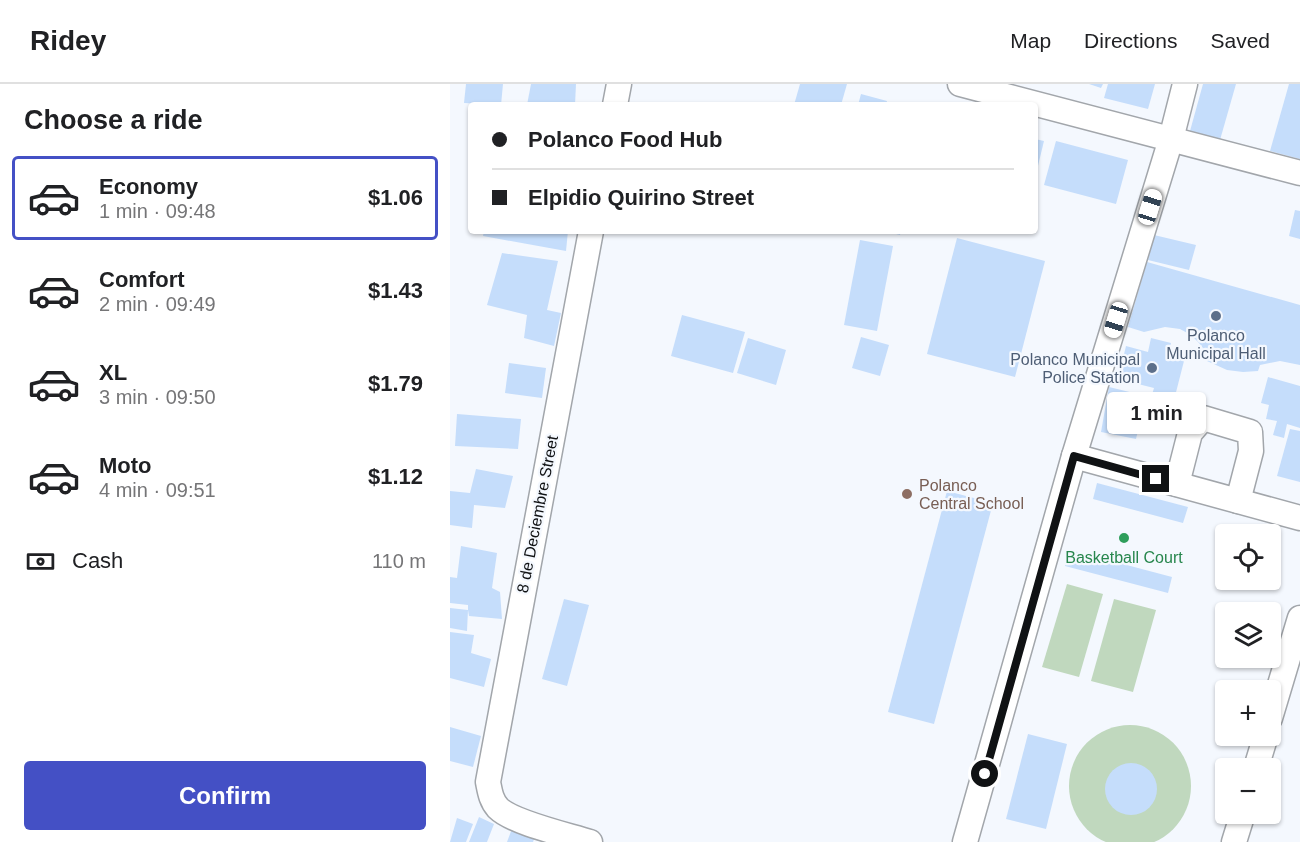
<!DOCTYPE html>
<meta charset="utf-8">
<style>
body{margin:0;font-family:Arial,sans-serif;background:#f2f2f2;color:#202124;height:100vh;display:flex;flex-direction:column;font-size:22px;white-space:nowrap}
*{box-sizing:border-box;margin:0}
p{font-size:20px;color:#757577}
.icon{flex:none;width:33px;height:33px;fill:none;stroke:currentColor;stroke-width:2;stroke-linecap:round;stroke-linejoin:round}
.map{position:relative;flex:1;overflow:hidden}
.sheet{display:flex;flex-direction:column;background:#fff;width:450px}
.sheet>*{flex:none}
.guide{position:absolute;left:18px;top:18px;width:570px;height:132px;border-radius:6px;box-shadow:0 2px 4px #0004;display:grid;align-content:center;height:132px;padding:0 24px;background:#fff}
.tools{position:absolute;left:765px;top:440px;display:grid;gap:12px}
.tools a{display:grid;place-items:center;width:66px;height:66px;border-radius:6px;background:#fff;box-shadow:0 2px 4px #0004;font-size:30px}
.end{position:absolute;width:27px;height:27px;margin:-14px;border:8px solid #101214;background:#fff;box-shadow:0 0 0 3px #fff}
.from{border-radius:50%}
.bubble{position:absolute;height:42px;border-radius:6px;background:#fff;box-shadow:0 2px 4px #0004;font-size:20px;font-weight:700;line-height:42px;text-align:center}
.car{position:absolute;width:18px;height:36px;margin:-18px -9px;border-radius:8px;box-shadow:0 0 4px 2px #0007;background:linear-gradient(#fff 24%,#345 0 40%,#fff 0 76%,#345 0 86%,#fff 0)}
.guide b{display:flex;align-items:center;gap:21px;height:57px;font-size:22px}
.guide b+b{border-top:2px solid #e0e0e0}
.guide i{width:15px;height:15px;background:#202124}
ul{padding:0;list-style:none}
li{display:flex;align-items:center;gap:18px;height:84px;margin:0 12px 9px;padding:0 12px;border:3px solid transparent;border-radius:6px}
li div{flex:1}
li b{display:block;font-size:22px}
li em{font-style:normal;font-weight:700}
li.current{border-color:#4450c5}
li>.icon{width:54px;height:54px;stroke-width:1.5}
h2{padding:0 24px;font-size:27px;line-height:72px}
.pay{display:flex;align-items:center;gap:15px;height:66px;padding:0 24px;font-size:22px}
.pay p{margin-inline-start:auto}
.button{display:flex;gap:12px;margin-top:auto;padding:12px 24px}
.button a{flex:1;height:69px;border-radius:6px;background:#4450c5;color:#fff;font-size:24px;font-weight:700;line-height:69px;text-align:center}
header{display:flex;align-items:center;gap:36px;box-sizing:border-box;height:84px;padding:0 30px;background:#fff;border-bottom:2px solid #e0e0e0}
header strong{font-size:28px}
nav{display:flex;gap:33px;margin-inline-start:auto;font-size:21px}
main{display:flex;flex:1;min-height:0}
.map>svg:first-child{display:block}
</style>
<header>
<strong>Ridey</strong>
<nav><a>Map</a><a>Directions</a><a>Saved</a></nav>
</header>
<main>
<section class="sheet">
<h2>Choose a ride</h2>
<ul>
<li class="current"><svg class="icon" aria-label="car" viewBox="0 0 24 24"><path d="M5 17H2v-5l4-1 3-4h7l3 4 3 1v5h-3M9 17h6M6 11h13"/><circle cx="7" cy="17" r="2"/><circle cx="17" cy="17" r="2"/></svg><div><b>Economy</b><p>1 min · 09:48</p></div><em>$1.06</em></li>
<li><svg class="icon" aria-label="car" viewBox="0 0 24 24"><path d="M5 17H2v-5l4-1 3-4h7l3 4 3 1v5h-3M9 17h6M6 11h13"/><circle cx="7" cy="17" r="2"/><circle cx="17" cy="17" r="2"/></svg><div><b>Comfort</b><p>2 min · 09:49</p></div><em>$1.43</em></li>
<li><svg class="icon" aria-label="car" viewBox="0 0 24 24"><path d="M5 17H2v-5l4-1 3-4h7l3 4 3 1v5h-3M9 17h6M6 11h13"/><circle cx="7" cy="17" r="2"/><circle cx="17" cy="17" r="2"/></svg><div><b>XL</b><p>3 min · 09:50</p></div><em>$1.79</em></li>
<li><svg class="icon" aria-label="car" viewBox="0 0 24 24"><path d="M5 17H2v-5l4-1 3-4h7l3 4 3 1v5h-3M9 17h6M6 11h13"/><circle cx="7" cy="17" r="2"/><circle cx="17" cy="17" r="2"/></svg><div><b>Moto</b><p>4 min · 09:51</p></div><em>$1.12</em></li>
</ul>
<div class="pay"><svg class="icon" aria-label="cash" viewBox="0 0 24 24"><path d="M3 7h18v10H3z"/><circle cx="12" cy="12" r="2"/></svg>Cash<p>110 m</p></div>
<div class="button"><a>Confirm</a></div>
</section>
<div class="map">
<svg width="850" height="758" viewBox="0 0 850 758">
<rect width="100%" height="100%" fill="#f4f8fe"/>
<!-- green -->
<g fill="#c0d8be">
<path d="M 617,500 L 653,510 L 629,593 L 592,583 Z"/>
<path d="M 664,515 L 706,526 L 683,608 L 641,597 Z"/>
<circle cx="680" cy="702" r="61"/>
</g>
<!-- building -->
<g fill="#c5ddfb">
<path d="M 16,0 L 53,0 L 51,21 L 14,19 Z"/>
<path d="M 81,0 L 126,0 L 125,21 L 77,21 Z"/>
<path d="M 350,0 L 397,0 L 391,21 L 344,21 Z"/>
<path d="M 639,0 L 653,0 L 651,4 Z"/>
<path d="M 658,0 L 705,0 L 698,25 L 654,14 Z"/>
<path d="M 753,0 L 786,0 L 770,56 L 740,47 Z"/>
<path d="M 839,0 L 850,0 L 850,75 L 820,67 Z"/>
<path d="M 411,10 L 437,17 L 436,21 L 408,21 Z"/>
<path d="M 585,55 L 594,57 L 586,90 L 585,90 Z"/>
<path d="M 606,57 L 678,76 L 666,120 L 594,101 Z"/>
<path d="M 845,126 L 850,127 L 850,155 L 839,152 Z"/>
<path d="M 34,147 L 118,147 L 116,167 L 33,152 Z"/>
<path d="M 434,147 L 451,147 L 450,151 Z"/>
<path d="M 704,151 L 746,161 L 739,186 L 698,176 Z"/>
<path d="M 507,154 L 595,177 L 565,293 L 477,270 Z"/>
<path d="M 410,156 L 443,162 L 427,247 L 394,241 Z"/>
<path d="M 52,169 L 108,177 L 97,226 L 111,229 L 104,262 L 74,254 L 77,231 L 37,221 Z"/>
<path d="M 697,178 L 850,221 L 850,281 L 830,277 L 810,281 L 808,287 L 793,288 L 777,286 L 757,277 L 751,271 L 753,264 L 749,259 L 741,251 L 730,245 L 715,243 L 694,248 L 678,243 Z"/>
<path d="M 232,231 L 295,248 L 283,289 L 221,272 Z"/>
<path d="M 411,253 L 439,261 L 430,292 L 402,284 Z"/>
<path d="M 298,254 L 336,266 L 326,301 L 287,289 Z"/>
<path d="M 701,254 L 721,259 L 717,273 L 734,277 L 723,320 L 701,314 L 704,304 L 668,295 L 676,262 L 698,268 Z"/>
<path d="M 59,279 L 96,284 L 92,314 L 55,309 Z"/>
<path d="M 818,293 L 850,302 L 850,344 L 837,340 L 834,354 L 823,351 L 827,337 L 816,335 L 819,321 L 811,319 Z"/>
<path d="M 659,303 L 696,312 L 686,355 L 651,348 Z"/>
<path d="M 7,330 L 71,335 L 68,365 L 5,362 Z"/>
<path d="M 840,345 L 850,347 L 850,398 L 827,392 Z"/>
<path d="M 26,385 L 63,392 L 55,424 L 24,421 L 22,444 L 0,441 L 0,407 L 20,409 Z"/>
<path d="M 647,399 L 738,423 L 733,439 L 643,415 Z"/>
<path d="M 497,407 L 543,419 L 484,640 L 438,628 Z"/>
<path d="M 11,462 L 47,469 L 42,504 L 50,508 L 52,535 L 19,532 L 18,526 L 17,547 L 0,544 L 0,524 L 18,526 L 18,521 L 0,519 L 0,493 L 7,494 Z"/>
<path d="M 620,466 L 722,493 L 718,509 L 615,482 Z"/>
<path d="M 114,515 L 139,521 L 117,602 L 92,595 Z"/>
<path d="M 0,548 L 24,551 L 21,569 L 41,575 L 34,603 L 0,594 Z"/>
<path d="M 0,643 L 31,652 L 23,683 L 0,677 Z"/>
<path d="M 578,650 L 617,660 L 596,745 L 556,735 Z"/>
<circle cx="681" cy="705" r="26"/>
<path d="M 29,733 L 44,740 L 37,758 L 19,758 Z"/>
<path d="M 7,734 L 23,740 L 16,758 L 0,758 Z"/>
<path d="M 63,742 L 86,750 L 83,758 L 57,758 Z"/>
</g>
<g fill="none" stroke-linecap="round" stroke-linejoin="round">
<defs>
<g id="minor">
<path d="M 510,0 L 850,89"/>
<path d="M 165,21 L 169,0"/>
<path d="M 624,372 L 850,434"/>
<path d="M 727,400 L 740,349 L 753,334 L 800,348 L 801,367 L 788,417"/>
<path d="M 820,634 L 850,534"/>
<path d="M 806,684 L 816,651"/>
<path d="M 140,758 C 118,751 63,739 48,724 C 41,716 40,708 38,698 L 141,147"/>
<path d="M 515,758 L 624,372 L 721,55 L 735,0"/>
<path d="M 784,758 L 793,729"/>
</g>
</defs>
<!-- minor casing -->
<use href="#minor" stroke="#a2a6ab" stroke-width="27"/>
<!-- minor -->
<use href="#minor" stroke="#fff" stroke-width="24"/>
</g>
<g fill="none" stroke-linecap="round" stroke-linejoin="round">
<!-- route -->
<path stroke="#101214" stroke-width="8" d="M 535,690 L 624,372 L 706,395"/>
</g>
<!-- markers -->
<g fill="#5c6f8a" stroke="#f4f8fe" stroke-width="2">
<circle cx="766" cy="232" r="6"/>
<circle cx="702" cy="284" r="6"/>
</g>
<circle fill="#8d6e63" stroke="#f4f8fe" stroke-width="2" cx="457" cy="410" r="6"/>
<circle fill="#2e9e5b" stroke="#f4f8fe" stroke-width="2" cx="674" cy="454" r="6"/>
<g text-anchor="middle" stroke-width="4.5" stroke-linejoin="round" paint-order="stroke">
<!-- service labels -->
<g font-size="16" fill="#4e5e75" stroke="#f4f8fe">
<text x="766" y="257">Polanco<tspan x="766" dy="18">Municipal Hall</tspan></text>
<text x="690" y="281" text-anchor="end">Polanco Municipal<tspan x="690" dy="18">Police Station</tspan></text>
</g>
<!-- education labels -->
<g font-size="16" fill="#785e54" stroke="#f4f8fe" text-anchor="start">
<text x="469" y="407">Polanco<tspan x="469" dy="18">Central School</tspan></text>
</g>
<!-- street labels -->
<g font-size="16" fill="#101214" stroke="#f4f8fe">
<text transform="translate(87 430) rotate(-79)" y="6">8 de Deciembre Street</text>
</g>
<!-- leisure labels -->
<g font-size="16" fill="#27864d" stroke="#f4f8fe">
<text x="674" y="479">Basketball Court</text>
</g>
</g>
</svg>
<div class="tools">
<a><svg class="icon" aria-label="locate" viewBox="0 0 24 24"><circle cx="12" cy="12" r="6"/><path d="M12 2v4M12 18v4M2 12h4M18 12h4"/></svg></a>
<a><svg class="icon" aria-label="layers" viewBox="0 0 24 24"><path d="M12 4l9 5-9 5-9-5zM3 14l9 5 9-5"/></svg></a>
<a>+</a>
<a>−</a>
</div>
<i class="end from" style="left:535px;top:690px"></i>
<i class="end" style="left:706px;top:395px"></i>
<div class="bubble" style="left:657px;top:308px;width:99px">1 min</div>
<i class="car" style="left:700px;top:123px;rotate:17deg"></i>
<i class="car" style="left:666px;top:236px;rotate:197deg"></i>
<div class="guide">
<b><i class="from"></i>Polanco Food Hub</b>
<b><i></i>Elpidio Quirino Street</b>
</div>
</div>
</main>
